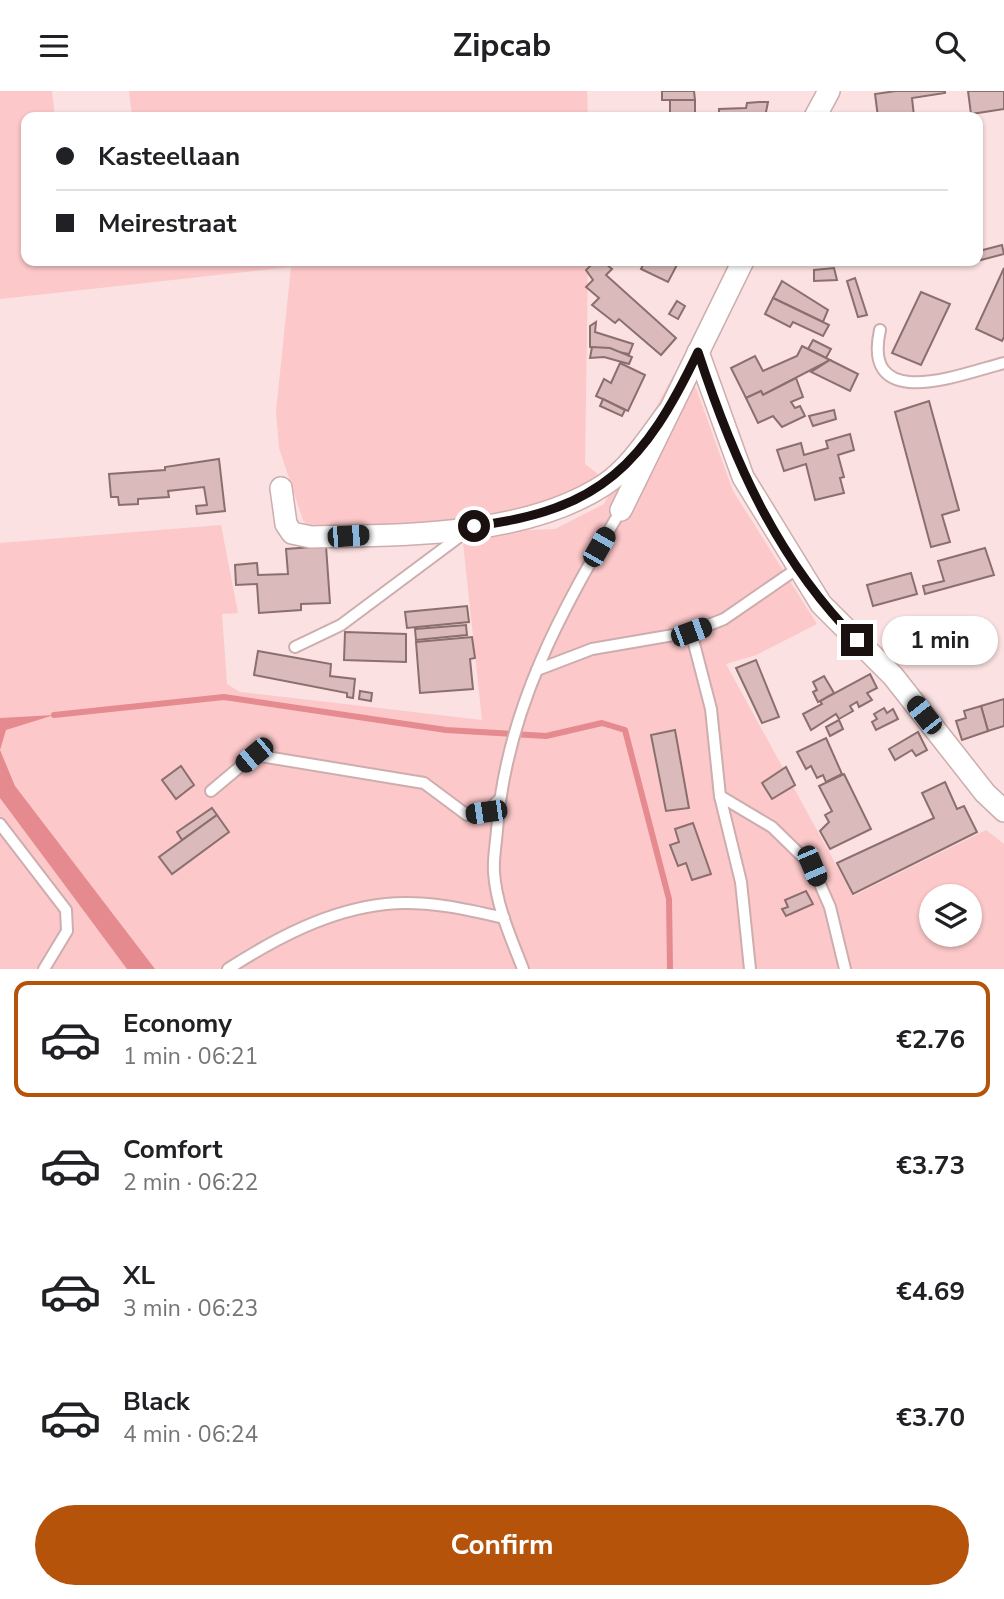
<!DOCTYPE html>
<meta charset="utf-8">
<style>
body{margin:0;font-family:"Nunito Sans",sans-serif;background:#f2f2f2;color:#202124;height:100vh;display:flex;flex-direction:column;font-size:26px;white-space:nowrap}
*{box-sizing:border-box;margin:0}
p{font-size:23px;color:#757577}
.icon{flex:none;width:38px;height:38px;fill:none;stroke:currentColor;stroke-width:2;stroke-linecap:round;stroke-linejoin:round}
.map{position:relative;height:878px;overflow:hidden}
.sheet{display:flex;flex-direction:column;background:#fff;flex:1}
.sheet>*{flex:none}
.banner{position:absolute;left:21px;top:21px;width:962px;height:154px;border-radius:14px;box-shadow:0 2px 5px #0004;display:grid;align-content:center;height:154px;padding:0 35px;background:#fff}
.buttons{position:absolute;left:919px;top:793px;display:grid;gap:14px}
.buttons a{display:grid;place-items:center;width:63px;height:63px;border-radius:50%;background:#fff;box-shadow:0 2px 5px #0004;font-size:35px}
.end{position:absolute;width:32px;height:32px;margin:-16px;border:9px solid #1a1010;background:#fff;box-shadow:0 0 0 4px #fff}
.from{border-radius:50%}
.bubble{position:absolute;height:49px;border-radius:24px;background:#fff;box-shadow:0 2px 5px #0004;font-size:23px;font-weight:700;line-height:49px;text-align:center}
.car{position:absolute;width:21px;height:42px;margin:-21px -10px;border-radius:9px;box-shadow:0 0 5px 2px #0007;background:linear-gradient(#222 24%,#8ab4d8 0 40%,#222 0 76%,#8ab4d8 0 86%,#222 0)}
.banner b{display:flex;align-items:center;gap:24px;height:66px;font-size:26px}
.banner b+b{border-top:2px solid #e0e0e0}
.banner i{width:18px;height:18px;background:#202124}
ul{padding:12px 0 0;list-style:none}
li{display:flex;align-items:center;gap:21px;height:116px;margin:0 14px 10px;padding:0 21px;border:4px solid transparent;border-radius:14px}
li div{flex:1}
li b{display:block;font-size:26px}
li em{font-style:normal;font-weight:700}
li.on{border-color:#b45309}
li>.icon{width:63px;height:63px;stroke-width:1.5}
.button{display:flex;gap:14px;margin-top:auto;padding:14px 35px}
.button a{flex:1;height:80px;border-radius:42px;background:#b45309;color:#fff;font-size:28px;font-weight:700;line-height:80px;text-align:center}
header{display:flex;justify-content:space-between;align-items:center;height:91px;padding:0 35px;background:#fff;font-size:32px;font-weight:700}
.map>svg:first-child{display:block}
</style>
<header><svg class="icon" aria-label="menu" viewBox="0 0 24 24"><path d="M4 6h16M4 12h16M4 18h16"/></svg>Zipcab<svg class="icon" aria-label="search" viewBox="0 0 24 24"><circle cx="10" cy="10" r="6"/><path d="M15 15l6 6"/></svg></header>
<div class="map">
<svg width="1004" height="878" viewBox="0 0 1004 878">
<rect width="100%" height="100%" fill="#fbe1e1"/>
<!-- green -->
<g fill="#fcc8c9" fill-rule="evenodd">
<path d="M 0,0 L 52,0 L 55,26 L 26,26 L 26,170 L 588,170 L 585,373 L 598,383 C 591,390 583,398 574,403 C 509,437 384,433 310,438 L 303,429 L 279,357 L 276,320 L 291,176 L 0,208 Z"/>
<path d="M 129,0 L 587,0 L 588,26 L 132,26 Z"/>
<path d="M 674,283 L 696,297 L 733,400 L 817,533 L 756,564 L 726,573 L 853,805 L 986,739 L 1004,753 L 1004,878 L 0,878 L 0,452 L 221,434 L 238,522 L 222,523 L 227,593 L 240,601 L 482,629 L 462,442 L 555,438 L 604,413 ZM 931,805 L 970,805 L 970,844 L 931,844 Z"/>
</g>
<!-- water -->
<g fill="#e58a8e">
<path d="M 54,624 L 6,639 L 0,659 L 0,627 Z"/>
<path d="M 0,659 L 15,695 L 155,878 L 127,878 L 0,707 Z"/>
</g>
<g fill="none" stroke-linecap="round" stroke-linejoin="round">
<!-- stream -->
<path stroke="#e58a8e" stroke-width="6" d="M 54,624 L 224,606 L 446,639 L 546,645 L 602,632 L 625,639 L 669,808 L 670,878"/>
</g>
<!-- building -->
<g fill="#dababb" stroke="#8b6f6f" stroke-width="2">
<path d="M 662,0 L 694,0 L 695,9 L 662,9 Z"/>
<path d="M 896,0 L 945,0 L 945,2 L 912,7 L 914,25 L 878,26 L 875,3 Z"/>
<path d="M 968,0 L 1004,0 L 1004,18 L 971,23 Z"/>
<rect x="670" y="9" width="25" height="17"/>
<path d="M 759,11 L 768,11 L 765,26 L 698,26 L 698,23 L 719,24 L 719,18 L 746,17 L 747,12 Z"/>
<path d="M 1002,154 L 1004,163 L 981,169 L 979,160 Z"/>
<path d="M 595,170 L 609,170 L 606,173 L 612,178 L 606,184 L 676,247 L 661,264 L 619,228 L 615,232 L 592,214 L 599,207 L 586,196 L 593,189 L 586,179 Z"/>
<path d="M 645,170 L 679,170 L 668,191 L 641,178 Z"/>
<path d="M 834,177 L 837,189 L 814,190 L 814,179 Z"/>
<path d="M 1004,177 L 1004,246 L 1002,250 L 976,238 Z"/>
<path d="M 855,187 L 867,224 L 858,226 L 847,190 Z"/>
<path d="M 782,190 L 828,219 L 823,231 L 773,207 Z"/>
<path d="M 921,201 L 950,213 L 921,274 L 892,262 Z"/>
<path d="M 773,207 L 829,234 L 823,245 L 793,231 L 790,236 L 765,223 Z"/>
<path d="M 677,210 L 685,215 L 678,228 L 669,223 Z"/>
<path d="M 596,231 L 595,241 L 633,253 L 629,263 L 590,256 L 590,235 Z"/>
<path d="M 813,249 L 831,258 L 826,267 L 808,258 Z"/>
<path d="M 802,255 L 830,269 L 763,304 L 761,300 L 746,307 L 731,277 L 755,265 L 763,280 L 797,265 Z"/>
<path d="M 592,256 L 610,257 L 632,266 L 629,273 L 604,266 L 590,267 Z"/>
<path d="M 830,269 L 858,283 L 850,300 L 811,281 Z"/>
<path d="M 620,272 L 645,284 L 628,320 L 596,305 L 604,288 L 611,292 Z"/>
<path d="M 796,287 L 803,306 L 791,311 L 795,317 L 800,315 L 805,325 L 782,336 L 773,325 L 758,332 L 746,307 L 761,300 L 763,304 Z"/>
<path d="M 603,308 L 625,319 L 622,325 L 600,315 Z"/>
<path d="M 929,310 L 959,419 L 942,424 L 950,451 L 931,456 L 895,321 Z"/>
<path d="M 834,319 L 836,328 L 813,335 L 809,325 Z"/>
<path d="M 850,343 L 854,359 L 838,364 L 844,386 L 840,387 L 844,402 L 815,409 L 806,373 L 784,380 L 777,359 L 801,352 L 804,364 L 828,357 L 826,350 Z"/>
<path d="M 219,368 L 225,420 L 197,423 L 196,415 L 207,414 L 204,396 L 168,400 L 169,406 L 138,408 L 138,413 L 119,414 L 118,406 L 111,406 L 109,383 L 165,379 L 165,376 Z"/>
<path d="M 326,455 L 330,512 L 301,513 L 301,519 L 259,522 L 257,493 L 236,494 L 235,474 L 257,472 L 258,484 L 288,483 L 286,458 Z"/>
<path d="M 985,457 L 994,484 L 925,503 L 923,495 L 944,490 L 938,470 Z"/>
<path d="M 911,482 L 917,503 L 873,515 L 867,494 Z"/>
<path d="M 467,515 L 469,531 L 407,537 L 405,521 Z"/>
<path d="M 466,534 L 467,544 L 416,549 L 415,538 Z"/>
<path d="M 345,541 L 406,543 L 406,571 L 344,569 Z"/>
<path d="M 472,546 L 475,567 L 470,568 L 473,598 L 420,602 L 416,551 Z"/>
<path d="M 258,560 L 331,573 L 330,585 L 355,588 L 353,607 L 347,606 L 347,602 L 254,584 Z"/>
<path d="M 756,569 L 779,626 L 762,632 L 736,577 Z"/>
<path d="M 870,583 L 877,597 L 867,602 L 872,609 L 859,616 L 857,611 L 850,615 L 853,620 L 839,628 L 836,623 L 811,639 L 803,623 L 822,613 L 820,610 Z"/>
<path d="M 824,585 L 834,602 L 818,611 L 813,601 L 817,599 L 813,591 Z"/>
<path d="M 360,600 L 372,602 L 371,610 L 359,608 Z"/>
<path d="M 1004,608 L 1004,635 L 988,640 L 981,615 Z"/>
<path d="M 981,615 L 988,640 L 962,649 L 956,630 L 966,627 L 964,620 Z"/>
<path d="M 884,617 L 887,622 L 893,618 L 898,628 L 876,639 L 872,631 L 877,628 L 874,623 Z"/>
<path d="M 839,629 L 843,638 L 830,645 L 826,636 Z"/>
<path d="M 675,639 L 689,717 L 666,720 L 651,644 Z"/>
<path d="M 918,641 L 927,659 L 916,665 L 912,659 L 895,669 L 889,658 Z"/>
<path d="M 826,647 L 842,683 L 826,691 L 823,684 L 817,687 L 811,675 L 806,678 L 797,661 Z"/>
<path d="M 181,675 L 194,694 L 176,708 L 162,689 Z"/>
<path d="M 786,676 L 795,694 L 772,708 L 762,692 Z"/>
<path d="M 844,683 L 871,738 L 830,758 L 820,740 L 829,731 L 825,724 L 832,720 L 819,695 Z"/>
<path d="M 945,691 L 957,718 L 964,715 L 977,741 L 853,803 L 837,772 L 934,727 L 922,702 Z"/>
<path d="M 212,717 L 217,724 L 182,749 L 177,741 Z"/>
<path d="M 217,724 L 229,741 L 172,783 L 159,766 Z"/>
<path d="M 693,732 L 711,783 L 692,789 L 686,772 L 678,775 L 670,754 L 679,751 L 675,738 Z"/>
<path d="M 806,800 L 813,813 L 786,825 L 782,818 L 788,816 L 785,809 Z"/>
</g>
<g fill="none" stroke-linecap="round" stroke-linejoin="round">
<defs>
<g id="lane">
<path d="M 880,239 C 861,324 964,282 1004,272"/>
<path d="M 691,541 L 711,618 L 720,705 L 741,791 L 750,878"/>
<path d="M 295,556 L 341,534 L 463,443"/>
<path d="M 537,579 L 592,558 L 691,541 L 724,528 L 798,477"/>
<path d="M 211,700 L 254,664 L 424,692 L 467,724 L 486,721 L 499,709"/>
<path d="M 720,705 L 772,736 L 812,775 L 830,816 L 845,878"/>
<path d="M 0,733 L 66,819 L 67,840 L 44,878"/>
<path d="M 228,878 C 276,847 329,819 386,813 C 426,809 466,818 504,827"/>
<path d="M 523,878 C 511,847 496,814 494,781 C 493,768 496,752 497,739 C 506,619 561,520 621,419"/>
</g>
<g id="street">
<path d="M 815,26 L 829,0"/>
<path d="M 698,261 L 743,386 L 821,513 L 893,585 L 985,702 L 1004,720"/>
<path d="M 281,397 L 286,433 L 292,442 L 311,446 C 404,444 524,446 604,394 C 630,377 650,345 668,321"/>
<path d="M 621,419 L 743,170"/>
</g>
</defs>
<!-- lane casing -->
<use href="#lane" stroke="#cdadae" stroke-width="14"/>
<!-- street casing -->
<use href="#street" stroke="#cdadae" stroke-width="24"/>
<!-- lane -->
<use href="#lane" stroke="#fff" stroke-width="10"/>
<!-- street -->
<use href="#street" stroke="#fff" stroke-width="21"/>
</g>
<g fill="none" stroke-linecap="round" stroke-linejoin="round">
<!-- route -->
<path stroke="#1a1010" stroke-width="9" d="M 474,435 C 601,420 645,372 698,261 C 733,368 776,468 857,549"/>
</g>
</svg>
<div class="buttons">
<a><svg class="icon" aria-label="layers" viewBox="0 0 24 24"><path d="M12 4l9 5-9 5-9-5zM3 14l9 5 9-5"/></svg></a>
</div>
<i class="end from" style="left:474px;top:435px"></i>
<i class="end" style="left:857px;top:549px"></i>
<div class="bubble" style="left:882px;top:525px;width:116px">1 min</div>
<i class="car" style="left:348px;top:445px;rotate:86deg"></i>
<i class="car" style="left:599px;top:456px;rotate:30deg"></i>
<i class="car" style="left:691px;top:541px;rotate:70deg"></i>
<i class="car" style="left:924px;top:624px;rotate:322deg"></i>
<i class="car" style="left:254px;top:664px;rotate:230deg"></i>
<i class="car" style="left:486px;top:721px;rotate:262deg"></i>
<i class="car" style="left:812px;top:775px;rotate:157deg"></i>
<div class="banner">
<b><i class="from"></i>Kasteellaan</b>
<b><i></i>Meirestraat</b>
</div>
</div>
<section class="sheet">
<ul>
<li class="on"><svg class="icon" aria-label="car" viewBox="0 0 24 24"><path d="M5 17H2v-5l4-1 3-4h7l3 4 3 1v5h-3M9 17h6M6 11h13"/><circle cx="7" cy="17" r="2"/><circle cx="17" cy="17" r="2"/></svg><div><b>Economy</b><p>1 min · 06:21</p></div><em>€2.76</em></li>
<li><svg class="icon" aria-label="car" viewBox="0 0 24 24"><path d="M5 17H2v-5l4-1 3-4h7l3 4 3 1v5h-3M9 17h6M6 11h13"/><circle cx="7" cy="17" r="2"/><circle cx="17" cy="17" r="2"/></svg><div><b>Comfort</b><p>2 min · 06:22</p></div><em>€3.73</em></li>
<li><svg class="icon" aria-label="car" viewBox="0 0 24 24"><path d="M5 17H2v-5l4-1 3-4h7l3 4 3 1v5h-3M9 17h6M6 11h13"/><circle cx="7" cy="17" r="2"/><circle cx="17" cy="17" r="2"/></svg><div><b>XL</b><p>3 min · 06:23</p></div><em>€4.69</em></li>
<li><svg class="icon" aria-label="car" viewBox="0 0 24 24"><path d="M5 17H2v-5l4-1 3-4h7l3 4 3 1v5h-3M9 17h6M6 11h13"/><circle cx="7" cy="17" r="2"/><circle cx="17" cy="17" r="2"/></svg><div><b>Black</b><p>4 min · 06:24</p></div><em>€3.70</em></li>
</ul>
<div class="button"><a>Confirm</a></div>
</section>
